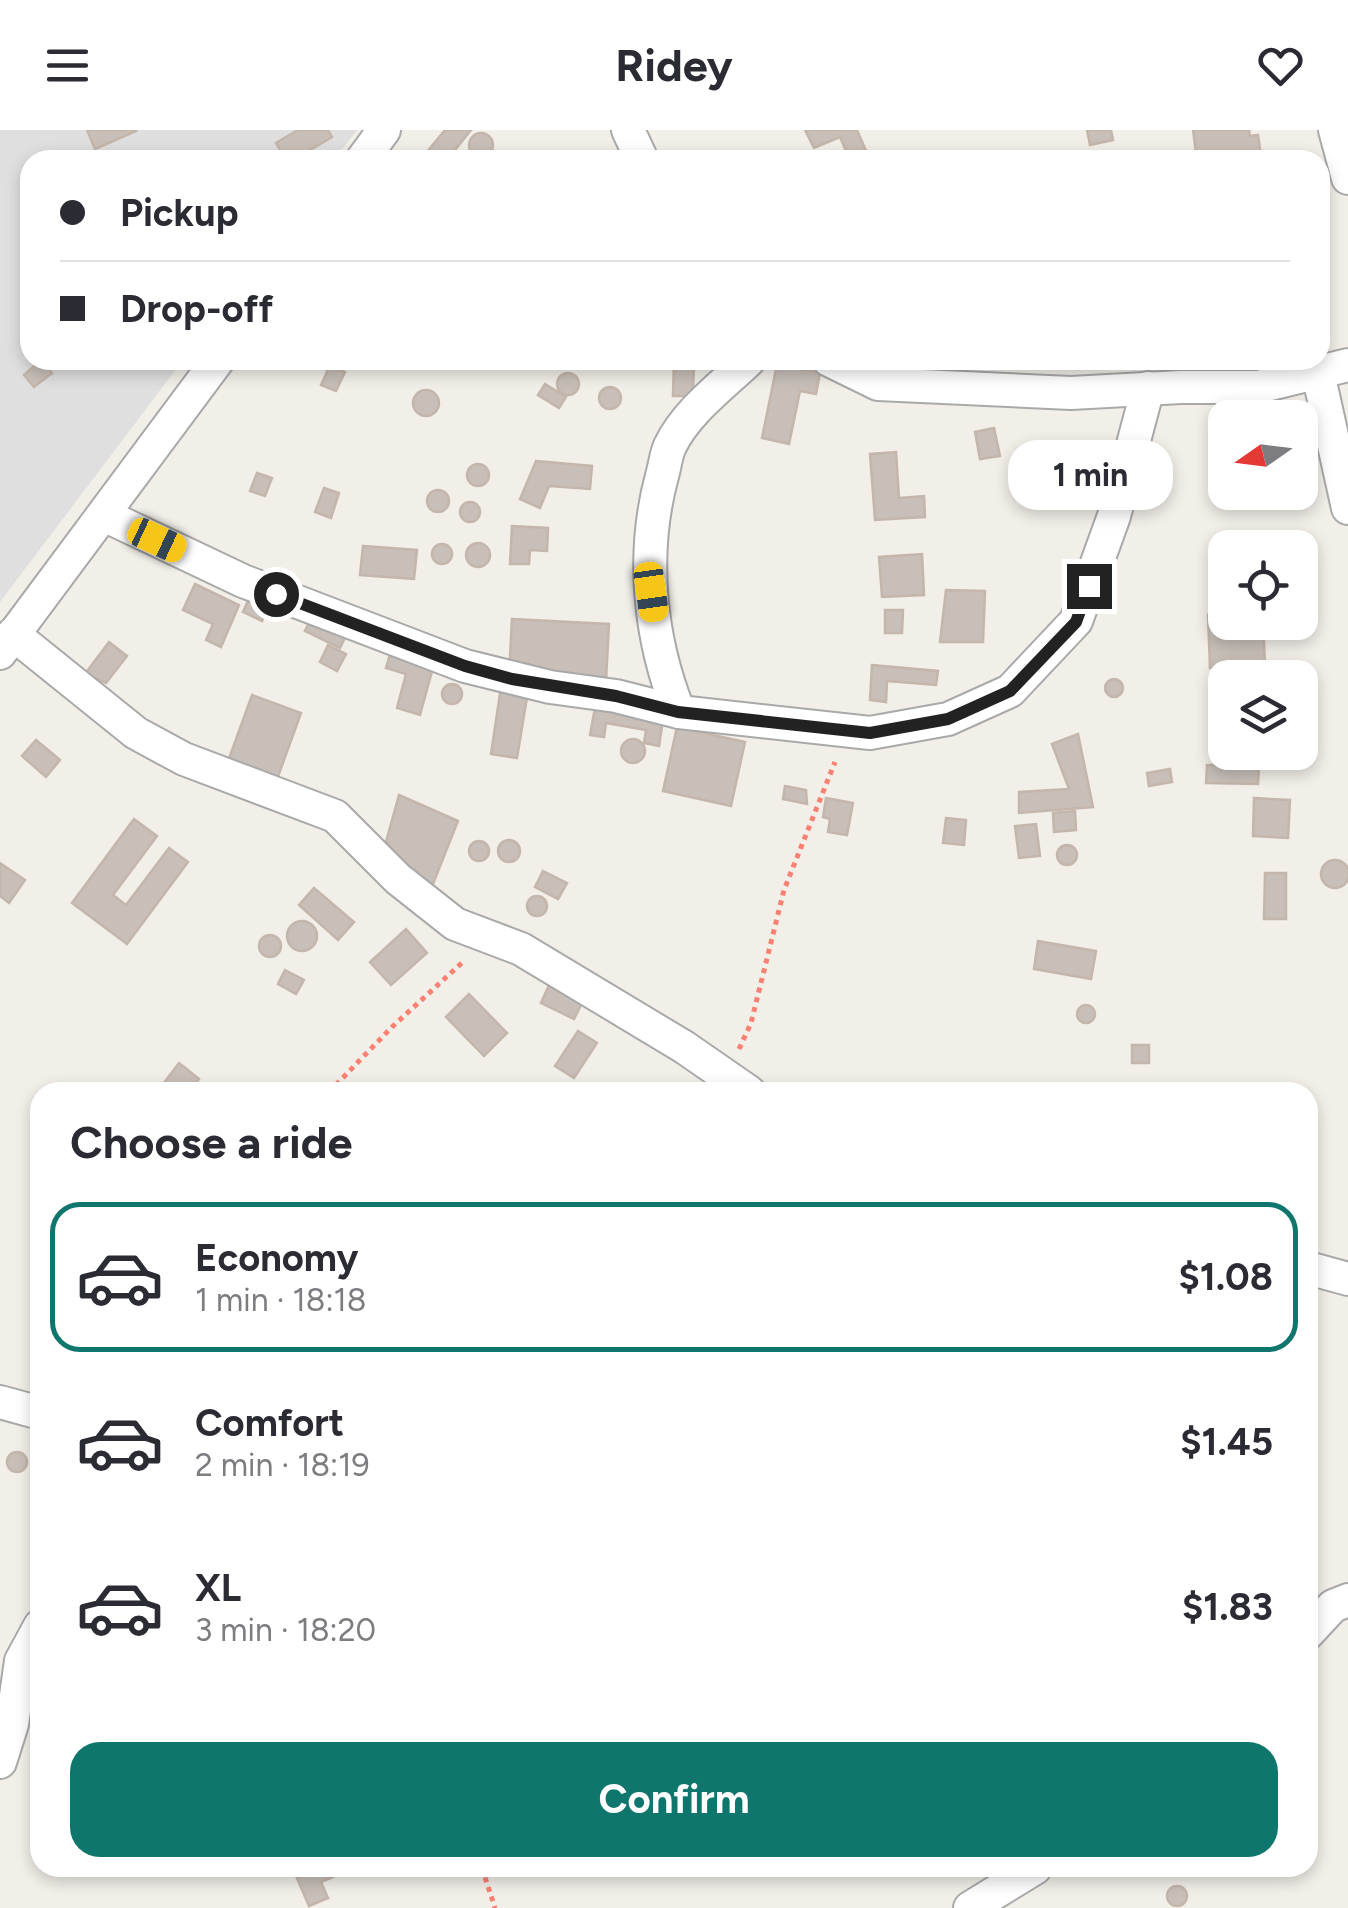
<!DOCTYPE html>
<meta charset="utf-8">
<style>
body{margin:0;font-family:Figtree,sans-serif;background:#f2f2f3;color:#2b2b33;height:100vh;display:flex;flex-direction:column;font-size:38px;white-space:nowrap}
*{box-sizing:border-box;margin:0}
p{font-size:32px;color:#7c7c81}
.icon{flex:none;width:55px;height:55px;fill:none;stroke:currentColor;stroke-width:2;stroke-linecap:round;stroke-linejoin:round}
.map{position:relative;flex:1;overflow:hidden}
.drawer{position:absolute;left:30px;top:952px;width:1288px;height:795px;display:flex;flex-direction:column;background:#fff;border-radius:30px;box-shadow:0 5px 15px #0003}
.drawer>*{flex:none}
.guide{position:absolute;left:20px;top:20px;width:1310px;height:220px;border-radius:30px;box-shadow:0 5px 15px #0003;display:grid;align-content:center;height:220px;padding:0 40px;background:#fff}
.needle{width:65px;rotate:256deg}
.fabs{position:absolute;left:1208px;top:270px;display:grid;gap:20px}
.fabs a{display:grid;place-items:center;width:110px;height:110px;border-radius:20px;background:#fff;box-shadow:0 5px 15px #0003;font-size:50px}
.end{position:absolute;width:45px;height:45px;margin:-22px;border:12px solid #222;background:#fff;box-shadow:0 0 0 5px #fff}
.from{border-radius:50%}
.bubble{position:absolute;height:70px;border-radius:30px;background:#fff;box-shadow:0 5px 15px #0003;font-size:32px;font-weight:700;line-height:70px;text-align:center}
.car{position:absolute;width:30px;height:60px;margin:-30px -15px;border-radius:12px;box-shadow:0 0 8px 2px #0007;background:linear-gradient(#f5c518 24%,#345 0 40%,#f5c518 0 76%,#345 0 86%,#f5c518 0)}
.guide b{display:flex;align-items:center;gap:35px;height:95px;font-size:38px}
.guide b+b{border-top:2px solid #e1e1e2}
.guide i{width:25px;height:25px;background:#2b2b33}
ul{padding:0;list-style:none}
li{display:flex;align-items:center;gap:30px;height:150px;margin:0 20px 15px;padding:0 20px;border:5px solid transparent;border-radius:30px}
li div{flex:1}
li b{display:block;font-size:38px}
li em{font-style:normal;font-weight:700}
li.on{border-color:#0f766e}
li>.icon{width:90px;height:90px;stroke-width:1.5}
h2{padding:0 40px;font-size:45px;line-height:120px}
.cta{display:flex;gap:20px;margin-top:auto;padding:20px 40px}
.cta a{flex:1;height:115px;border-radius:30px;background:#0f766e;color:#fff;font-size:40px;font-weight:700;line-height:115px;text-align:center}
header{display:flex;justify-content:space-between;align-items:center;height:130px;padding:0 40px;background:#fff;font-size:45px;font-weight:700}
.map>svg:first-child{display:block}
</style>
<header><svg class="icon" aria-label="menu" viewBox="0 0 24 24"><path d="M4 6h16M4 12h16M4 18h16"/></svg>Ridey<svg class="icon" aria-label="heart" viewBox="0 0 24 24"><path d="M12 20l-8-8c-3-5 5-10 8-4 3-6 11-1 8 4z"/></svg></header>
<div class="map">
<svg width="1348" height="1778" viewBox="0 0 1348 1778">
<rect width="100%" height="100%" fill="#f2efe9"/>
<!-- residential -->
<path fill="#e0dfdf" d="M 0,0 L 357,0 L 334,30 L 30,30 L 30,230 L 183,230 L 0,472 Z"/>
<!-- building -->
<g fill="#c7bfb8" stroke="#c4b6ab" stroke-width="2.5">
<path d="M 87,0 L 135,0 L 136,1 L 95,19 Z"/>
<path d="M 298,0 L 328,0 L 332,7 L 305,23 L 309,30 L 286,30 L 276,13 Z"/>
<path d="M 445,0 L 471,0 L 451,25 L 456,30 L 425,30 L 422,28 Z"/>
<path d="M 805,0 L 857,0 L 870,30 L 850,30 L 840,7 L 814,18 Z"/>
<path d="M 1087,0 L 1111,0 L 1113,10 L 1090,15 Z"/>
<path d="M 1193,0 L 1249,0 L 1250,6 L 1258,5 L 1261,26 L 1197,30 Z"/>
<circle cx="481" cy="15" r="12"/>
<path d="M 41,230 L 52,243 L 34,257 L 24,245 Z"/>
<path d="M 674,230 L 694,230 L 693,266 L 673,266 Z"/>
<path d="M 777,234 L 820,243 L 816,264 L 800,261 L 789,314 L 762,308 Z"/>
<path d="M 330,235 L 345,242 L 336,261 L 321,255 Z"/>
<circle cx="568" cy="254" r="11"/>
<path d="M 545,254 L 566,267 L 559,278 L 538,265 Z"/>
<circle cx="610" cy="268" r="11"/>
<circle cx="426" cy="273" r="13"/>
<path d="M 994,298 L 1000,326 L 980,329 L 975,302 Z"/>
<path d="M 896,322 L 899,368 L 924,366 L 925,387 L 875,390 L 870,324 Z"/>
<path d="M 536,331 L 592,336 L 590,359 L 549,356 L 540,378 L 520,369 Z"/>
<circle cx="478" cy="345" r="11"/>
<path d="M 257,343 L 272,348 L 265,366 L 250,361 Z"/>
<path d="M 324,358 L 339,363 L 331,388 L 315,382 Z"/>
<circle cx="438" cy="371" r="11"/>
<circle cx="470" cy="382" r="10"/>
<path d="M 512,396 L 548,398 L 547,421 L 530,420 L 529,434 L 510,434 Z"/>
<circle cx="478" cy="425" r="12"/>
<circle cx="442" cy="424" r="10"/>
<path d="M 363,416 L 417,420 L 414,449 L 360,445 Z"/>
<path d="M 922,424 L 924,465 L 882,467 L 879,427 Z"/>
<path d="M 1214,451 L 1225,451 L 1225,474 L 1213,474 Z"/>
<path d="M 195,454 L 239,475 L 221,517 L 206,510 L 213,494 L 183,480 Z"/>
<path d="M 253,460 L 271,468 L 262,491 L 243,482 Z"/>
<path d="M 946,460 L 985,461 L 983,512 L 940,512 Z"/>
<path d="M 885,480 L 903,480 L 902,503 L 885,503 Z"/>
<path d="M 314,483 L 349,499 L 340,518 L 305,501 Z"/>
<path d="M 1225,484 L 1225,492 L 1263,492 L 1265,535 L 1210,538 L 1208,485 Z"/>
<path d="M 512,489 L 609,494 L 606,551 L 509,545 Z"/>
<path d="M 109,512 L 127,526 L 106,553 L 85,544 Z"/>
<path d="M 328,515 L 346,524 L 337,541 L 320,532 Z"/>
<path d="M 392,518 L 435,530 L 420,585 L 397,578 L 406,544 L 386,538 Z"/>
<path d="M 872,535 L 938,541 L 936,555 L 887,551 L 886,572 L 870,570 Z"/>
<path d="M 1310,539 L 1314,568 L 1300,569 L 1300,548 L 1274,548 L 1273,543 Z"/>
<circle cx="1114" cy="558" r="9"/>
<circle cx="452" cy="564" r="10"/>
<path d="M 501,557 L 528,561 L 517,628 L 491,624 Z"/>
<path d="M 252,565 L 301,583 L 276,652 L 227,634 Z"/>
<path d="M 595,578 L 663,590 L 659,616 L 644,613 L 646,600 L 606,593 L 604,607 L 590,605 Z"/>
<rect x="1212" y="578" width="13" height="34"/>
<path d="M 677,597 L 745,612 L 731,676 L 663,661 Z"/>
<path d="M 1078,604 L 1093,677 L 1019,683 L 1019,662 L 1069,659 L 1052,614 Z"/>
<circle cx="633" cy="621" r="12"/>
<path d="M 36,610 L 60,630 L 46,647 L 22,626 Z"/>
<path d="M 1207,635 L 1259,636 L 1258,654 L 1206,653 Z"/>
<path d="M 1170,639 L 1172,652 L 1149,656 L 1147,643 Z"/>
<path d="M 785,656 L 806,660 L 807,674 L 783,669 Z"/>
<path d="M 399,665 L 458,691 L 431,759 L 403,734 L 386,712 Z"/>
<path d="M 826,668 L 853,673 L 847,705 L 828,702 L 830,689 L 823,687 Z"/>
<path d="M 1254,668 L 1290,670 L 1288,708 L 1253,706 Z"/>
<path d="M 1075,681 L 1076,700 L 1054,702 L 1053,683 Z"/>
<path d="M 946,688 L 966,690 L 964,715 L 943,713 Z"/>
<path d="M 134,689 L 157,706 L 113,765 L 126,775 L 169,718 L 188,732 L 127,814 L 72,773 Z"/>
<path d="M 1036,694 L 1040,726 L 1019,728 L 1015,696 Z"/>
<circle cx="509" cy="721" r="11"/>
<circle cx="479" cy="721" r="10"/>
<circle cx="1067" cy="725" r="10"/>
<circle cx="1335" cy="744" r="14"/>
<path d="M 0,733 L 25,750 L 9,773 L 0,766 Z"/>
<path d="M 543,741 L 567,753 L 558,769 L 535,757 Z"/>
<path d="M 1265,743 L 1286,743 L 1286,789 L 1264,789 Z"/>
<path d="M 314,758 L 354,792 L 338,810 L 299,775 Z"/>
<circle cx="537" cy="776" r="10"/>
<circle cx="302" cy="806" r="15"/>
<path d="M 406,799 L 427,823 L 391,855 L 370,832 Z"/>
<circle cx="270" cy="816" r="11"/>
<path d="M 1038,811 L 1096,821 L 1091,849 L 1034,839 Z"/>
<path d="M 285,840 L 304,850 L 296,864 L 278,854 Z"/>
<path d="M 550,853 L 584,869 L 574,889 L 541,873 Z"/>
<path d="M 469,864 L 507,903 L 484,926 L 446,887 Z"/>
<circle cx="1086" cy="884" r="9"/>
<path d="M 578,901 L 597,913 L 574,948 L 555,936 Z"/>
<rect x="1132" y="915" width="17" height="18"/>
<path d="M 179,933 L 199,949 L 188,962 L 157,962 Z"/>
<circle cx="17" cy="1332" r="10"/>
<path d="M 304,1738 L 329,1738 L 333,1747 L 321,1752 L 328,1768 L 309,1776 L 294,1741 Z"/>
<circle cx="1177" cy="1766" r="10"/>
</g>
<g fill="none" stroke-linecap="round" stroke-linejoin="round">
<defs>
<g id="minor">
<path d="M 628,0 L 642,30"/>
<path d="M 1335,0 L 1348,48"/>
<path d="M 362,30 L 384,0"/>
<path d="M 829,230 L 878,254 L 1071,263 L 1181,257 L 1258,257 L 1348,235"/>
<path d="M 1318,243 L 1348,378"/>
<path d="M 104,385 L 243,451 L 465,536 L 550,557 L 616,566 L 679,582 L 870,603 L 948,589 L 1010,561 L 1076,491 L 1114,386 L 1148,258"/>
<path d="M 13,504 L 136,603 L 184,629 L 335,686 L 398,749 L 455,794 L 521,819 L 684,917 L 749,962"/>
<path d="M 0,523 L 218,230"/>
<path d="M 679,582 C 649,508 641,423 662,346 C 665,336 666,324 670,316 C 686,282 723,255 749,230"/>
<path d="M 1308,1138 L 1348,1149"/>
<path d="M 0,1272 L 40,1283"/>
<path d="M 1308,1503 L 1333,1476 L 1348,1470"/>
<path d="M 0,1632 L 12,1594 L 21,1531 L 40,1496"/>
<path d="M 970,1778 L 1035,1738"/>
</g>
</defs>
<!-- minor casing -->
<use href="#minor" stroke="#a9a9a9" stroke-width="36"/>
<!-- path -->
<g stroke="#fa8072" stroke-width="5" stroke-dasharray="5 5" stroke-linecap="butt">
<path d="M 739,919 L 751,893 L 784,760 L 835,632"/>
<path d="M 329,962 L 392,897 L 465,830"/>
<path d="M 482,1738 L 495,1778"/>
</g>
<!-- minor -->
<use href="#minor" stroke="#fff" stroke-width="32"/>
</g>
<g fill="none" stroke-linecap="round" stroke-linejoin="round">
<!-- route -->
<path stroke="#222" stroke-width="12" d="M 276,464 L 465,536 L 512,549 L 616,566 L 678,582 L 870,603 L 948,589 L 1010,561 L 1076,492 L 1089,456"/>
</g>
</svg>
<div class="fabs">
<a><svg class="needle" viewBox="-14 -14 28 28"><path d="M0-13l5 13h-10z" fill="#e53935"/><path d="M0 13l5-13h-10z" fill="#7c7c81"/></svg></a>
<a><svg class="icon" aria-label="locate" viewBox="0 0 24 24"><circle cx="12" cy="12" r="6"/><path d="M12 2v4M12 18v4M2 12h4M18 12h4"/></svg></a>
<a><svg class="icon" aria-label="layers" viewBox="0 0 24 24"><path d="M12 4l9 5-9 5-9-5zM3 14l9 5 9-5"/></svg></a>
</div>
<i class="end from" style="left:276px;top:464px"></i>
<i class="end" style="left:1089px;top:456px"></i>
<div class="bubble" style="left:1008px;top:310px;width:165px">1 min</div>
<i class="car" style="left:157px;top:410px;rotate:115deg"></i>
<i class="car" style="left:651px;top:462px;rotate:172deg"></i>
<div class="guide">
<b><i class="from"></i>Pickup</b>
<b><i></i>Drop-off</b>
</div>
<section class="drawer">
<h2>Choose a ride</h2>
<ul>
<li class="on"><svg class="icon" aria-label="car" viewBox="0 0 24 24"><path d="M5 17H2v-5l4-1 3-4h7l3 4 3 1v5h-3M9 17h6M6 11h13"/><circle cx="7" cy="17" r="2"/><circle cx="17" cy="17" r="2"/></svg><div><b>Economy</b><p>1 min · 18:18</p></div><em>$1.08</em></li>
<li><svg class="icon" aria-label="car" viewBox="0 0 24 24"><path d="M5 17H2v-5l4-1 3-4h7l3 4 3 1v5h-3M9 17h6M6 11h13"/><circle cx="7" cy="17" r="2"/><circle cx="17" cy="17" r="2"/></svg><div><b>Comfort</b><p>2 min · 18:19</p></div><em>$1.45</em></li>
<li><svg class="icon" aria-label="car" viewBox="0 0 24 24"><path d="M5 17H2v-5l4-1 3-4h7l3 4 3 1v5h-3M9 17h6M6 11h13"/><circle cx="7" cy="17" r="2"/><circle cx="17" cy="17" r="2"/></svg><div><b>XL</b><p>3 min · 18:20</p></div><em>$1.83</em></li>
</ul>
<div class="cta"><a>Confirm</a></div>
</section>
</div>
